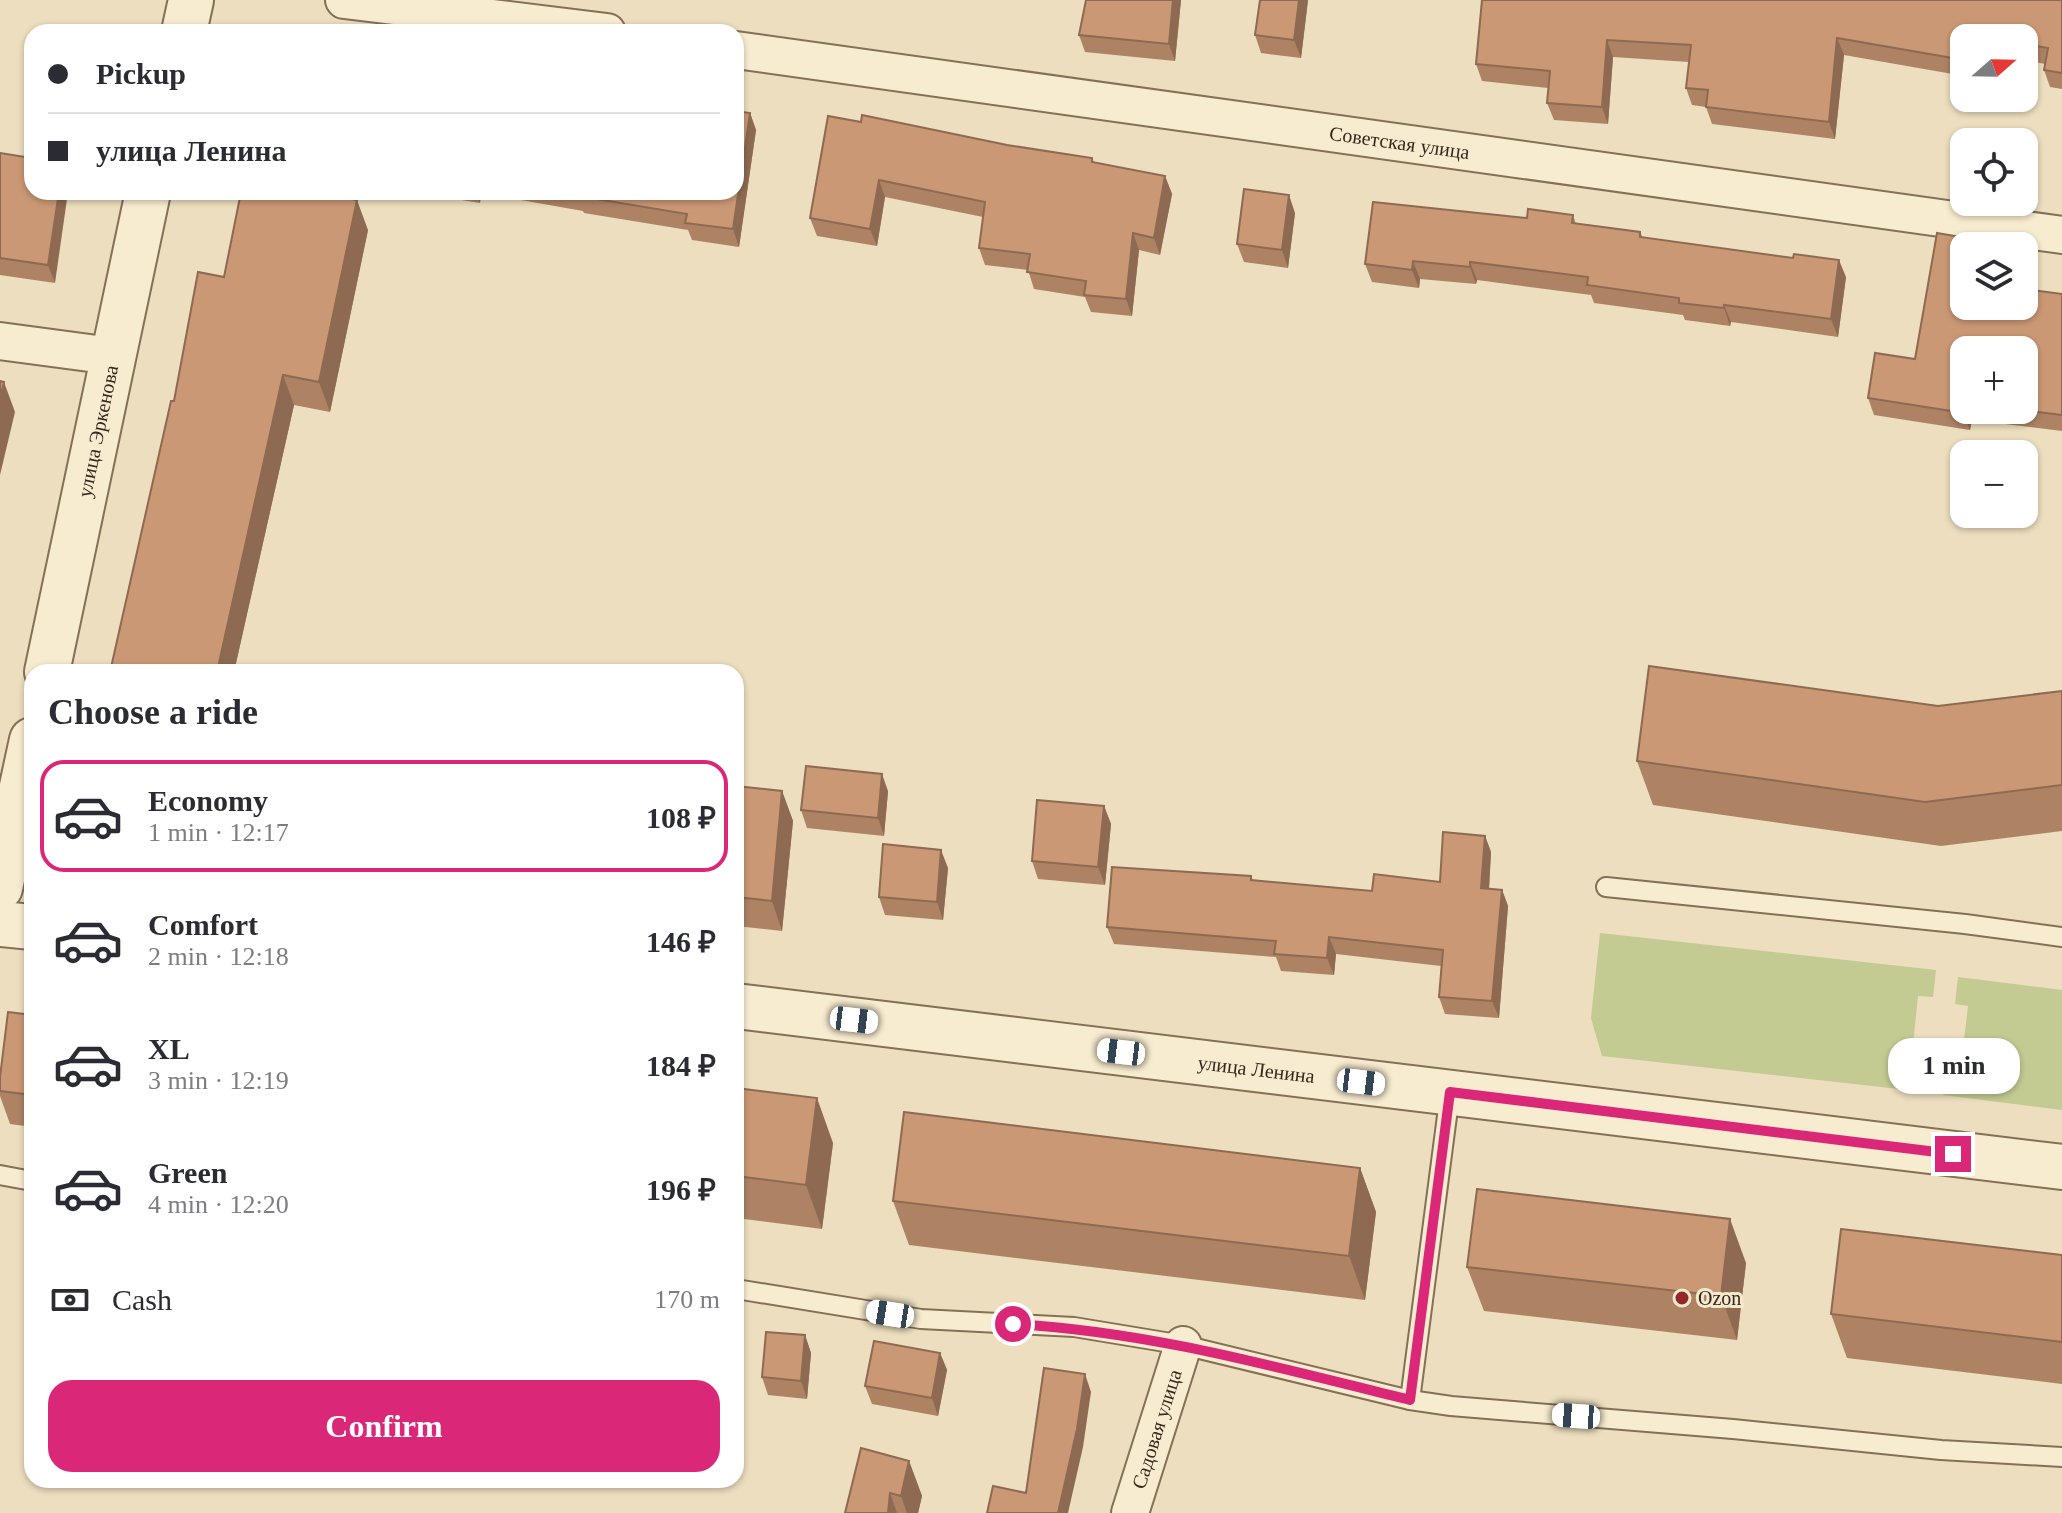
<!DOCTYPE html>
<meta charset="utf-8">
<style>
body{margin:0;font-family:Georgia,serif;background:#f7f7f7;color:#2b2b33;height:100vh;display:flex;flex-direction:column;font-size:30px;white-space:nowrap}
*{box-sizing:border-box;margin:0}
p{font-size:26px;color:#7c7c81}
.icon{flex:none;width:44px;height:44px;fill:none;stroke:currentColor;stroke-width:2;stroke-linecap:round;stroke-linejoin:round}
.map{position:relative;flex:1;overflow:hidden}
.drawer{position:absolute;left:24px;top:664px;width:720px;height:824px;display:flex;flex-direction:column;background:#fff;border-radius:24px;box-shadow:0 2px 6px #0004}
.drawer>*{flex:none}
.banner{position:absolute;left:24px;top:24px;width:720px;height:176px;border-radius:24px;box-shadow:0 2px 6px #0004;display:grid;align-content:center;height:176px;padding:0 24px;background:#fff}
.needle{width:52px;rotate:70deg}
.controls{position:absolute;left:1950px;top:24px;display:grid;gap:16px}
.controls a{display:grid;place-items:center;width:88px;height:88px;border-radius:16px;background:#fff;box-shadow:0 2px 6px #0004;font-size:40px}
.end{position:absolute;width:36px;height:36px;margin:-18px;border:10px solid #db2777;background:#fff;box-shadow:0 0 0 4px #fff}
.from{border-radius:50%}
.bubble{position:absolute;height:56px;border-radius:24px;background:#fff;box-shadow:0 2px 6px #0004;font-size:26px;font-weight:600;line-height:56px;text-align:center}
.car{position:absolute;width:24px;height:48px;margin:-24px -12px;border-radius:10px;box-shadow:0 0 6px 2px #0007;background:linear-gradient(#fff 24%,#345 0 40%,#fff 0 76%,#345 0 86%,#fff 0)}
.banner b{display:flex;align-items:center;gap:28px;height:76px;font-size:30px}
.banner b+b{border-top:2px solid #e1e1e2}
.banner i{width:20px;height:20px;background:#2b2b33}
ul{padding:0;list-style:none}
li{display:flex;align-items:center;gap:24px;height:112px;margin:0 16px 12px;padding:0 8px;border:4px solid transparent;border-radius:24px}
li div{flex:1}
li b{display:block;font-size:30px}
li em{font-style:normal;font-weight:600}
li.active{border-color:#db2777}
li>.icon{width:72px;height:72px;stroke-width:1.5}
h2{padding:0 24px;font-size:36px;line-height:96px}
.pay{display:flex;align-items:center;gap:20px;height:88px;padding:0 24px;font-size:30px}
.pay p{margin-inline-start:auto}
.cta{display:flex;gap:16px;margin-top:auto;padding:16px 24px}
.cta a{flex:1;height:92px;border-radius:24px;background:#db2777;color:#fff;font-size:32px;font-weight:600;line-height:92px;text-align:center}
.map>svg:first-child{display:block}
</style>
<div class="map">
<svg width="2062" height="1513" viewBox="0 0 2062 1513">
<rect width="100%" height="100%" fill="#ecdebe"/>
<!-- green -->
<g fill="#c3ca92">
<path d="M 1600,933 L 1936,970 L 1933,997 L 1918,996 L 1912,1054 L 1930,1057 L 1926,1092 L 1602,1056 L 1591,1018 Z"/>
<path d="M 1958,977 L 2062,990 L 2062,1110 L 1943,1095 L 1948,1056 L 1962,1057 L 1968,1006 L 1955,1004 Z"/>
</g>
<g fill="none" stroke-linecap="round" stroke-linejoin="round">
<defs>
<g id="service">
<path d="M 1606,887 L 1965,924 L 2062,937"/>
<path d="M 0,1175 L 32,1181"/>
<path d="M 736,1289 L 921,1319 L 1074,1327 L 1183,1345 L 1410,1400 L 1451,1406 L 1733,1429 L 1941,1450 L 2062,1457"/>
<path d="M 1410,1400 L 1450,1093"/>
</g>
<g id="minor">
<path d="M 344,0 L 607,32"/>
<path id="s1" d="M 736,50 L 2062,235"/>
<path d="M 0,341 L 112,356"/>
<path id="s2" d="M 1130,1513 L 1183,1345"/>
</g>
<g id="tertiary">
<path d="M 184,32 L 191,0"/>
<path id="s3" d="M 47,672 L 148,192"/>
<path d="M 0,888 L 32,740"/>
<path d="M 0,924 L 32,927"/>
<path id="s4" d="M 736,1006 L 2062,1167"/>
</g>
</defs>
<!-- service casing -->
<use href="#service" stroke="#846f57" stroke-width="22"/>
<!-- minor casing -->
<use href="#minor" stroke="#846f57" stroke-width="40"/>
<!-- tertiary casing -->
<use href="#tertiary" stroke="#846f57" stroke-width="48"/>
<!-- service -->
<use href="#service" stroke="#f8ecd0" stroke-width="18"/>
<!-- minor -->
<use href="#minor" stroke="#f8ecd0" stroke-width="36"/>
<!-- tertiary -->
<use href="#tertiary" stroke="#f8ecd0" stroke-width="44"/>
</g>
<!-- wall -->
<g fill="#ae8364" fill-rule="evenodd">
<path d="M 1086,0 L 1181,0 L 1175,61 L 1085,52 L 1079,35 Z"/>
<path d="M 1260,0 L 1308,0 L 1301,58 L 1261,53 L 1255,35 Z"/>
<path d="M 1482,0 L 2062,0 L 2062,89 L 2050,87 L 2044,70 L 2045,64 L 2024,60 L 2024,38 L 1964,38 L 1964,76 L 1844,55 L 1835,139 L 1712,124 L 1706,107 L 1692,105 L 1686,88 L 1689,62 L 1613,57 L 1608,124 L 1554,120 L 1547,103 L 1548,88 L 1482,81 L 1476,64 Z"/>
<path d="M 750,113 L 756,130 L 739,247 L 692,240 L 688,230 L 584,213 L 583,211 L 481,193 L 480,203 L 412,192 L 736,192 Z"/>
<path d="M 861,122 L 1092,158 L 1094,162 L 1165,176 L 1172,194 L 1160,255 L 1139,250 L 1132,316 L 1091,312 L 1085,297 L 1034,289 L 1028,270 L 985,265 L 979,248 L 983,217 L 885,197 L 877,246 L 817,236 L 810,218 Z"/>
<path d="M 0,153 L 32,158 L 55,283 L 0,275 Z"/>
<path d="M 1295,213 L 1288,268 L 1244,262 L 1237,244 Z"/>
<path d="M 1573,215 L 1576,224 L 1640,232 L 1643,238 L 1846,277 L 1838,337 L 1731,322 L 1730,326 L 1685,320 L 1683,315 L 1594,303 L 1591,295 L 1477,280 L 1476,284 L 1420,279 L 1419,288 L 1372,282 L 1365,264 L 1527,218 Z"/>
<path d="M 368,230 L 330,412 L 294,405 L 234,672 L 110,672 L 174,401 L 224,277 Z"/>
<path d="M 1937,233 L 1997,243 L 1998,246 L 1964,246 L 1964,306 L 2024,306 L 2024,289 L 2062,294 L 2062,431 L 1972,420 L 1970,430 L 1874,415 L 1868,398 L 1875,353 L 1915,359 ZM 1964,350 L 2024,350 L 2024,410 L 1964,410 Z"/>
<path d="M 2062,691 L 2062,831 L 1941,846 L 1653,805 L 1637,761 L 1938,706 Z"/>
<path d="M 736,786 L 782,791 L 793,821 L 782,931 L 736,926 Z"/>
<path d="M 888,791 L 884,836 L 807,828 L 801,810 Z"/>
<path d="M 1104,806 L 1111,824 L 1105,885 L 1038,879 L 1032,861 Z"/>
<path d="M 1485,836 L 1491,852 L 1489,889 L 1502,890 L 1508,906 L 1499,1018 L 1445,1014 L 1439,997 L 1441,966 L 1336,954 L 1334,975 L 1281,971 L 1276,957 L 1114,944 L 1107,927 L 1251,876 L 1253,880 L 1372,891 L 1440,882 Z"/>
<path d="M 948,868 L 943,920 L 885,915 L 879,897 Z"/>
<path d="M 32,1015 L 32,1127 L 10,1124 L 0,1096 L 0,1077 Z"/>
<path d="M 736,1088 L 833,1143 L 822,1229 L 736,1218 Z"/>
<path d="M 1360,1168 L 1376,1212 L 1365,1300 L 909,1245 L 893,1201 Z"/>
<path d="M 2062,1255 L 2062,1384 L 1847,1358 L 1831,1314 Z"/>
<path d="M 1746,1263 L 1737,1340 L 1484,1311 L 1467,1267 Z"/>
<path d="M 805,1335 L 811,1353 L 807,1399 L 768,1395 L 762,1377 Z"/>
<path d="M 940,1353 L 947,1370 L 938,1416 L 872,1404 L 865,1386 Z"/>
<path d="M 909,1461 L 922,1496 L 918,1513 L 845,1513 Z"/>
</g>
<!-- shaded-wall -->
<g fill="#8d6a51">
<path d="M 1173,0 L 1181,0 L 1175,61 L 1169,44 Z"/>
<path d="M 1299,0 L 1308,0 L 1301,58 L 1294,40 Z"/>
<path d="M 1837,38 L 1844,55 L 1835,139 L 1829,122 Z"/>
<path d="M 1607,40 L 1613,57 L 1608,124 L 1602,107 Z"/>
<path d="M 750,113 L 756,130 L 739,247 L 733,229 Z"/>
<path d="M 1165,176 L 1172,194 L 1160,255 L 1154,238 Z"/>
<path d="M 879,180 L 885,197 L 877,246 L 870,229 Z"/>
<path d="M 59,192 L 68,192 L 55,283 L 48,265 Z"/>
<path d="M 476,192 L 481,193 L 480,203 Z"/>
<path d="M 1289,195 L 1295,213 L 1288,268 L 1282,250 Z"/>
<path d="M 357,200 L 368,230 L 330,412 L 319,382 Z"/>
<path d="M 1133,233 L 1139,250 L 1132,316 L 1126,299 Z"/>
<path d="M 1839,260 L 1846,277 L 1838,337 L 1831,319 Z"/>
<path d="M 1413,261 L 1420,279 L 1419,288 L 1412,270 Z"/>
<path d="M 1470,262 L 1477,280 L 1476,284 L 1470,267 Z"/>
<path d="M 1724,305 L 1731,322 L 1730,326 L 1724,308 Z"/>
<path d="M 283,375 L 294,405 L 234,672 L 217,672 Z"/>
<path d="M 4,382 L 15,412 L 0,475 L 0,398 Z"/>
<path d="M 1965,410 L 1968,410 L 1972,420 L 1970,430 L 1964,413 Z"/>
<path d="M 882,774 L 888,791 L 884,836 L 878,818 Z"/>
<path d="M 782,791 L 793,821 L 782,931 L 772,901 Z"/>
<path d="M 1104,806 L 1111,824 L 1105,885 L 1098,867 Z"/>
<path d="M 1485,836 L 1491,852 L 1488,905 L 1481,888 Z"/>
<path d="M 941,850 L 948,868 L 943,920 L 937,902 Z"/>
<path d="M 1502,890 L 1508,906 L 1499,1018 L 1492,1001 Z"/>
<path d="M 1329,937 L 1336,954 L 1334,975 L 1327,958 Z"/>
<path d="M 817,1098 L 833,1143 L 822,1229 L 806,1185 Z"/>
<path d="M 1360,1168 L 1376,1212 L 1365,1300 L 1349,1256 Z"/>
<path d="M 1730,1219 L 1746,1263 L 1737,1340 L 1721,1296 Z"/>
<path d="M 805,1335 L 811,1353 L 807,1399 L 801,1381 Z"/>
<path d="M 940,1353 L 947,1370 L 938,1416 L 932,1398 Z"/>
<path d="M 1085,1374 L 1091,1392 L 1083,1447 L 1068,1513 L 1058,1513 Z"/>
<path d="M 909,1461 L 922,1496 L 918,1513 L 907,1513 L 901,1496 Z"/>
<path d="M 890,1493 L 897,1513 L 888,1513 Z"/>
</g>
<!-- building -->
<g fill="#ca9874" stroke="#8d6a51" stroke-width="2">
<path d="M 1086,0 L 1173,0 L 1169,44 L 1079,35 Z"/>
<path d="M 1260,0 L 1299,0 L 1294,40 L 1255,35 Z"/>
<path d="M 1482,0 L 2062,0 L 2062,73 L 2044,70 L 2048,48 L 2024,44 L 2024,38 L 1996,38 L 1969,33 L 1969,38 L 1964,38 L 1964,60 L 1837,38 L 1829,122 L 1706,107 L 1708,90 L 1686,88 L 1691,45 L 1607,40 L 1602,107 L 1547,103 L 1550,71 L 1476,64 Z"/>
<path d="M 736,111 L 750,113 L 733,229 L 685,223 L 687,214 L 578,196 L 578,194 L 570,192 L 736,192 Z"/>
<path d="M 862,115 L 1007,145 L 1092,158 L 1092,162 L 1165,176 L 1154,238 L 1133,233 L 1126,299 L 1084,295 L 1086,281 L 1027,272 L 1030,254 L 979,248 L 985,202 L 879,180 L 870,229 L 810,218 L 828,116 L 861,122 Z"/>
<path d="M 0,153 L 32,158 L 32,192 L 59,192 L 48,265 L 0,258 Z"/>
<path d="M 1244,189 L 1289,195 L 1282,250 L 1237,244 Z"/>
<path d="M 241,192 L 319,192 L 357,200 L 319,382 L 283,375 L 217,672 L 110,672 L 171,401 L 174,401 L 198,272 L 224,277 Z"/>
<path d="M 1373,202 L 1527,218 L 1528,209 L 1573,215 L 1572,223 L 1640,232 L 1640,237 L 1793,258 L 1794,254 L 1839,260 L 1831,319 L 1724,305 L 1724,308 L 1679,303 L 1679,298 L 1587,285 L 1588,277 L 1470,262 L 1470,267 L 1413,261 L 1412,270 L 1365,264 Z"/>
<path d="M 1937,233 L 1997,243 L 1997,246 L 1964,246 L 1964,306 L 2024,306 L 2024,289 L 2062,294 L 2062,415 L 2021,410 L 2024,410 L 2024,350 L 1964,350 L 1964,413 L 1868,398 L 1875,353 L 1915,359 Z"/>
<path d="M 0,381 L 4,382 L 0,398 Z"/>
<path d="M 1649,666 L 1938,706 L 2062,691 L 2062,785 L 1925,802 L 1637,761 Z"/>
<path d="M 806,766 L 882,774 L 878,818 L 801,810 Z"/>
<path d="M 736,786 L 782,791 L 772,901 L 736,897 Z"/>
<path d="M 1037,800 L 1104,806 L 1098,867 L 1032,861 Z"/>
<path d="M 1443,832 L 1485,836 L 1481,888 L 1502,890 L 1492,1001 L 1439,997 L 1443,950 L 1329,937 L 1327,958 L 1274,954 L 1276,941 L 1107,927 L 1112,867 L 1251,876 L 1251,880 L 1372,891 L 1374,874 L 1440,882 Z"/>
<path d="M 883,844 L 941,850 L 937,902 L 879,897 Z"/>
<path d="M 8,1012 L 32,1015 L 32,1095 L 0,1091 L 0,1077 Z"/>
<path d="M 736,1088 L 817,1098 L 806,1185 L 736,1176 Z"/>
<path d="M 904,1112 L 1360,1168 L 1349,1256 L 893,1201 Z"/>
<path d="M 1477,1189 L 1730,1219 L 1721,1296 L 1467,1267 Z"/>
<path d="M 1841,1229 L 2062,1255 L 2062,1342 L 1831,1314 Z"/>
<path d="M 766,1332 L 805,1335 L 801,1381 L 762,1377 Z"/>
<path d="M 874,1341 L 940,1353 L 932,1398 L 865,1386 Z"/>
<path d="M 1044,1368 L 1085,1374 L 1077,1429 L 1058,1513 L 987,1513 L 993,1486 L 1026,1493 Z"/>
<path d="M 861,1448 L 909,1461 L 901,1496 L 890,1493 L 888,1513 L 845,1513 Z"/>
</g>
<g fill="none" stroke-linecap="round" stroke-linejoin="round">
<!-- route -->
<path stroke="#db2777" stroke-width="10" d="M 1013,1324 C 1148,1331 1279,1368 1410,1400 L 1450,1092 L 1953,1154"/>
</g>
<!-- markers -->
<circle fill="#922829" stroke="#f4e9cd" stroke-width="3" cx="1682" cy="1298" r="8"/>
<g text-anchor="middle" stroke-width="6" stroke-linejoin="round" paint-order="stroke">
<!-- street labels -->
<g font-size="20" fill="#34271b" stroke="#f4e9cd">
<text dy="7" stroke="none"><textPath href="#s1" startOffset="670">Советская улица</textPath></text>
<text dy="7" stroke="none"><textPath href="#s3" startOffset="246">улица Эркенова</textPath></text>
<text dy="7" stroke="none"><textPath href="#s4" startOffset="524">улица Ленина</textPath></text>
<text dy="7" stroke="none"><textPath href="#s2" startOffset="88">Садовая улица</textPath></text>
</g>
<!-- poi labels -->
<g font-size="20" fill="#34271b" stroke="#f4e9cd" text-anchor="start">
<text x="1698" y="1305">Ozon</text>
</g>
</g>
</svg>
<div class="controls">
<a><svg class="needle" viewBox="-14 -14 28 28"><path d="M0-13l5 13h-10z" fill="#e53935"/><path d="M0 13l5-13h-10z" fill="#7c7c81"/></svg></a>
<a><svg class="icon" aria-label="locate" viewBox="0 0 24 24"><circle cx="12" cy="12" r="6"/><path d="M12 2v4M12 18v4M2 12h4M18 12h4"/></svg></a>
<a><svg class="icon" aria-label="layers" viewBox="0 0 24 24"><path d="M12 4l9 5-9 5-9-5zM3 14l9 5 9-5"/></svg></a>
<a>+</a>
<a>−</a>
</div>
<i class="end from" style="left:1013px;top:1324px"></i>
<i class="end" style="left:1953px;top:1154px"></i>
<div class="bubble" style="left:1888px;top:1038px;width:132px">1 min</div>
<i class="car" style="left:854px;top:1020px;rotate:97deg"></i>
<i class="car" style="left:1121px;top:1052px;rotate:277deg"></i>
<i class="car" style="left:1361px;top:1082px;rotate:97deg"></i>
<i class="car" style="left:890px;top:1314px;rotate:279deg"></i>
<i class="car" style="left:1576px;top:1416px;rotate:274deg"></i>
<div class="banner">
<b><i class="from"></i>Pickup</b>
<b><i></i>улица Ленина</b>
</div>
<section class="drawer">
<h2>Choose a ride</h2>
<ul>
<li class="active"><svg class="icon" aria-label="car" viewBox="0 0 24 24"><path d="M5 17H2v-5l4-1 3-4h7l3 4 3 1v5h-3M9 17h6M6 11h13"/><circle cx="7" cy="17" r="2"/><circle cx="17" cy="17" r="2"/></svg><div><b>Economy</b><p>1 min · 12:17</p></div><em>108 ₽</em></li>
<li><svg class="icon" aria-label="car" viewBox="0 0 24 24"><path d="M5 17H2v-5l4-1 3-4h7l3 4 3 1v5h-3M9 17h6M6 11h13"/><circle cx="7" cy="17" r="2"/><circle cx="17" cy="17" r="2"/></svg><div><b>Comfort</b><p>2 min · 12:18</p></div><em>146 ₽</em></li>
<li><svg class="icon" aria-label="car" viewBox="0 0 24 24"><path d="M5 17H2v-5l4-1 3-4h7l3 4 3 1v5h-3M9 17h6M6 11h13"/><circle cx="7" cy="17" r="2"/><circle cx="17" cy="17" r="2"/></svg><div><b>XL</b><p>3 min · 12:19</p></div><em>184 ₽</em></li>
<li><svg class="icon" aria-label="car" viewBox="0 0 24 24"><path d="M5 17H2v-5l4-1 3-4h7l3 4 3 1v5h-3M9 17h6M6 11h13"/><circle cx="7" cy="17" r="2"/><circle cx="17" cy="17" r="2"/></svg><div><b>Green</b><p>4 min · 12:20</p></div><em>196 ₽</em></li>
</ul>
<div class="pay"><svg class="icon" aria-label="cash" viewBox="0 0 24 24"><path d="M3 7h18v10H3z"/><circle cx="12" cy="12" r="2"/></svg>Cash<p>170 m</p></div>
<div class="cta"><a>Confirm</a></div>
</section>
</div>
